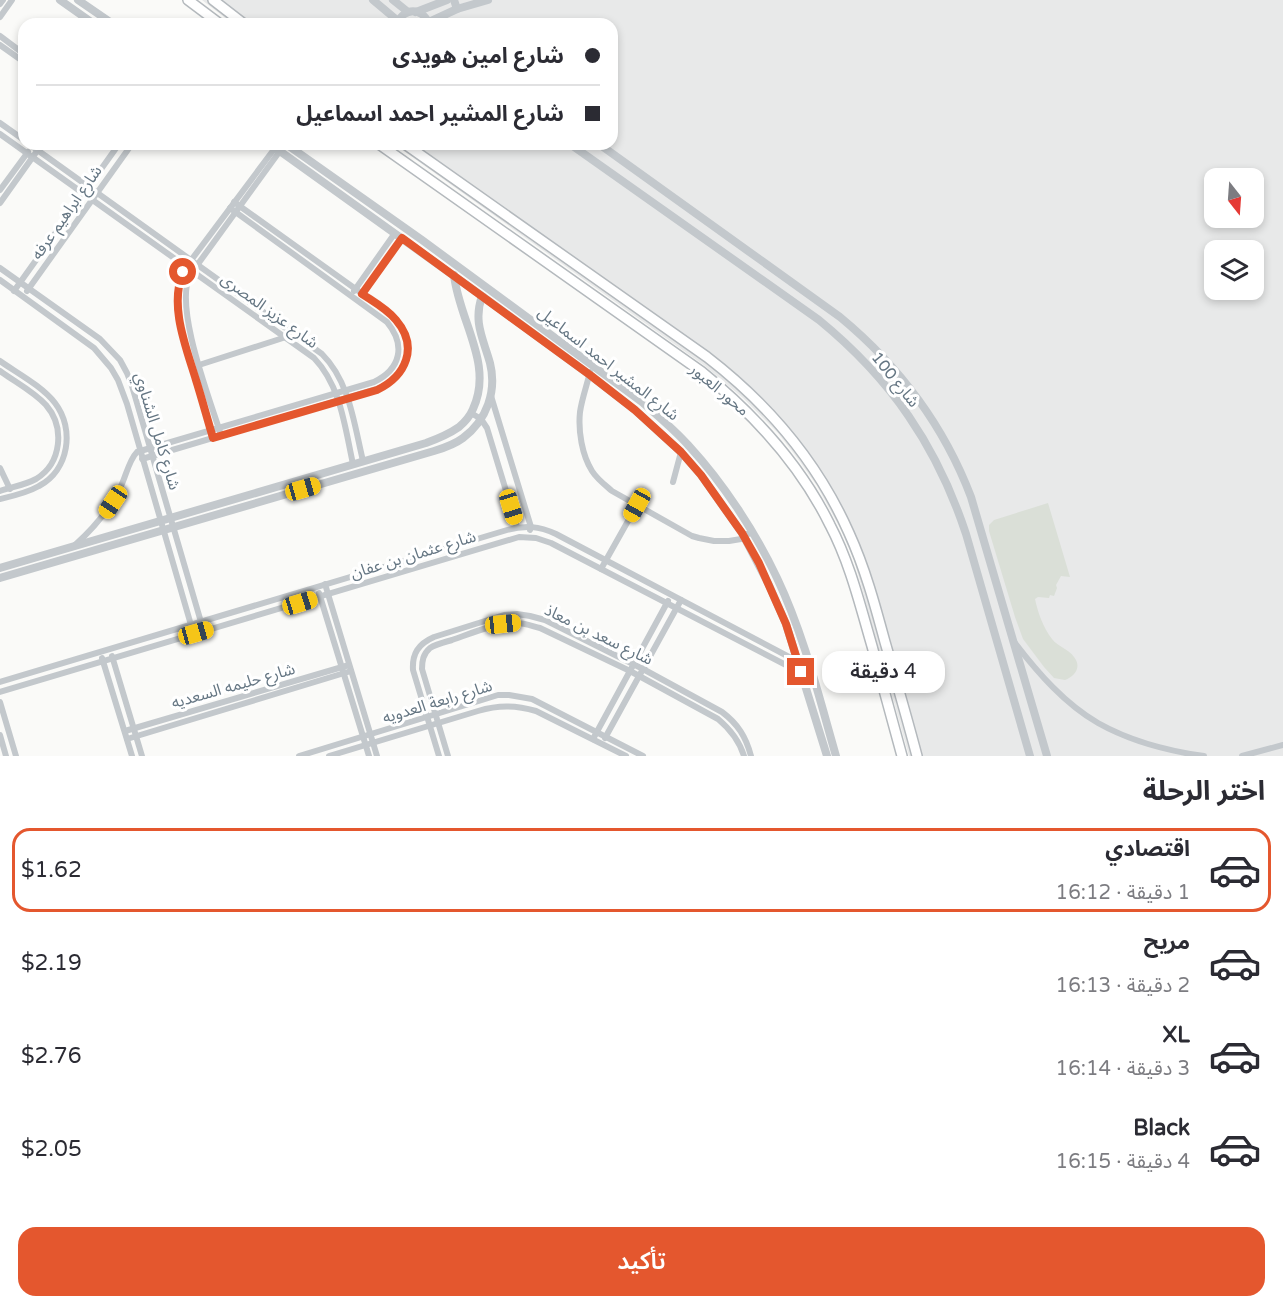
<!DOCTYPE html>
<html lang="ar">
<meta charset="utf-8">
<style>
body{margin:0;font-family:"Varela Round","Noto Sans Arabic",sans-serif;background:#f2f2f3;color:#2b2b33;direction:rtl;height:100vh;display:flex;flex-direction:column;font-size:22px;white-space:nowrap}
*{box-sizing:border-box;margin:0}
p{font-size:20px;color:#7c7c81}
.icon{flex:none;width:33px;height:33px;fill:none;stroke:currentColor;stroke-width:2;stroke-linecap:round;stroke-linejoin:round}
.map{position:relative;height:756px;overflow:hidden;direction:ltr}
.sheet{display:flex;flex-direction:column;background:#fff;flex:1}
.sheet>*{flex:none}
.banner{position:absolute;left:18px;top:18px;width:600px;height:132px;border-radius:18px;box-shadow:0 3px 9px #0003;direction:rtl;display:grid;align-content:center;height:132px;padding:0 18px;background:#fff}
.needle{width:39px;rotate:163deg}
.tools{position:absolute;left:1204px;top:168px;display:grid;gap:12px}
.tools a{display:grid;place-items:center;width:60px;height:60px;border-radius:12px;background:#fff;box-shadow:0 3px 9px #0003;font-size:30px}
.end{position:absolute;width:27px;height:27px;margin:-14px;border:8px solid #e4572e;background:#fff;box-shadow:0 0 0 3px #fff}
.from{border-radius:50%}
.bubble{position:absolute;height:42px;border-radius:18px;background:#fff;box-shadow:0 3px 9px #0003;font-size:20px;font-weight:600;line-height:42px;text-align:center;direction:rtl}
.car{position:absolute;width:18px;height:36px;margin:-18px -9px;border-radius:8px;box-shadow:0 0 4px 2px #0007;background:linear-gradient(#f5c518 24%,#345 0 40%,#f5c518 0 76%,#345 0 86%,#f5c518 0)}
.banner b{display:flex;align-items:center;gap:21px;height:57px;font-size:22px}
.banner b+b{border-top:2px solid #e1e1e2}
.banner i{width:15px;height:15px;background:#2b2b33}
ul{padding:0;list-style:none}
li{display:flex;align-items:center;gap:18px;height:84px;margin:0 12px 9px;padding:0 6px;border:3px solid transparent;border-radius:18px}
li div{flex:1}
li b{display:block;font-size:22px}
li em{font-style:normal;font-weight:600}
li.on{border-color:#e4572e}
li>.icon{width:54px;height:54px;stroke-width:1.5}
h2{padding:0 18px;font-size:27px;line-height:72px}
.button{display:flex;gap:12px;margin-top:auto;padding:12px 18px}
.button a{flex:1;height:69px;border-radius:18px;background:#e4572e;color:#fff;font-size:24px;font-weight:600;line-height:69px;text-align:center}
.map>svg:first-child{display:block}
</style>
<div class="map">
<svg width="1283" height="756" viewBox="0 0 1283 756">
<rect width="100%" height="100%" fill="#fafaf8"/>
<!-- built -->
<path fill="#e8e9e9" fill-rule="evenodd" d="M 202,0 L 1283,0 L 1283,756 L 909,756 L 854,560 L 841,530 L 817,486 L 798,459 L 778,433 L 743,398 L 705,366 L 394,144 L 612,144 L 612,24 L 233,24 ZM 1215,178 L 1254,178 L 1254,218 L 1215,218 ZM 1215,250 L 1254,250 L 1254,290 L 1215,290 Z"/>
<!-- green -->
<path fill="#dadfd7" d="M 1048,503 L 1070,577 L 1061,576 L 1056,585 L 1057,588 L 1054,596 L 1050,595 L 1049,598 L 1038,597 L 1035,599 C 1038,613 1043,627 1052,639 C 1058,647 1069,649 1074,657 C 1082,667 1075,676 1065,680 L 1054,678 L 1044,667 L 1023,639 L 1015,617 L 989,531 L 989,525 L 994,520 Z"/>
<g fill="none" stroke-linecap="round" stroke-linejoin="round">
<defs>
<g id="trunk">
<path d="M 188,0 L 220,24"/>
<path d="M 213,0 L 244,24"/>
<path d="M 379,144 L 702,372 C 755,415 800,464 830,525 C 850,563 860,605 872,646 C 882,683 892,719 902,756"/>
<path d="M 405,144 L 707,357 C 768,404 818,463 849,533 C 865,568 875,605 885,642 C 896,680 907,718 917,756"/>
</g>
</defs>
<!-- trunk casing -->
<use href="#trunk" stroke="#b4b9bd" stroke-width="12"/>
<!-- minor -->
<g stroke="#c3c8cc" stroke-width="6">
<path d="M 0,4 L 3,0"/>
<path d="M 0,17 L 12,0"/>
<path d="M 0,36 L 24,54"/>
<path d="M 0,45 L 24,62"/>
<path d="M 0,123 L 24,140"/>
<path d="M 0,134 L 314,358 C 341,386 345,428 353,464"/>
<path d="M 29,144 L 322,354 C 350,382 354,424 363,461"/>
<path d="M 0,190 L 28,152"/>
<path d="M 0,203 L 42,144"/>
<path d="M 0,268 L 100,339 L 120,360 L 127,373 L 132,386 L 201,622"/>
<path d="M 0,280 L 94,348 L 111,368 L 118,380 L 127,404 L 191,625"/>
<path d="M 14,291 L 119,144"/>
<path d="M 27,291 L 132,144"/>
<path d="M 354,291 L 395,233"/>
<path d="M 362,295 L 402,238"/>
<path d="M 0,361 C 17,373 42,386 55,403 C 75,429 69,470 39,486 C 27,493 13,496 0,499"/>
<path d="M 199,365 L 286,337"/>
<path d="M 0,371 C 15,382 33,391 46,405 C 65,427 62,463 36,479 C 25,485 12,487 0,491"/>
<path d="M 590,372 C 587,385 582,398 580,412 C 578,431 582,455 592,471 C 597,479 605,485 612,491 L 692,536 L 699,538 L 714,541 L 729,541 L 741,539 L 747,534 L 753,533"/>
<path d="M 491,396 L 531,527 L 530,530"/>
<path d="M 471,413 L 481,419 L 487,428 L 517,527"/>
<path d="M 220,432 C 209,397 174,307 190,275 L 285,144"/>
<path d="M 212,434 C 206,414 200,395 195,376 C 185,345 167,297 186,267 L 278,144"/>
<path d="M 142,459 L 377,389 C 410,375 418,342 392,315 L 234,202"/>
<path d="M 0,468 L 10,489"/>
<path d="M 673,482 L 681,452"/>
<path d="M 75,545 C 94,528 110,509 121,486 C 126,476 129,460 137,452 L 374,382 C 401,369 406,345 387,322 L 230,208"/>
<path d="M 601,569 L 637,505"/>
<path d="M 325,584 L 377,756"/>
<path d="M 319,593 L 369,756"/>
<path d="M 1015,643 C 1038,673 1065,704 1098,723 C 1130,741 1168,751 1204,756"/>
<path d="M 112,656 L 142,756"/>
<path d="M 102,658 L 132,756"/>
<path d="M 0,682 L 507,530 C 525,525 539,526 556,534 L 810,668"/>
<path d="M 0,692 L 519,537 L 536,538 L 551,543 L 813,679"/>
<path d="M 0,702 L 16,756"/>
<path d="M 125,731 L 349,665"/>
<path d="M 0,735 L 6,756"/>
<path d="M 605,738 L 681,600"/>
<path d="M 127,739 L 351,671"/>
<path d="M 593,739 L 668,601"/>
<path d="M 299,756 L 482,700 L 498,695 L 509,695 L 532,699 L 643,756"/>
<path d="M 329,756 L 478,711 C 498,705 515,705 536,711 L 626,756"/>
<path d="M 439,756 L 413,670 C 412,654 418,644 434,637 L 504,615 L 517,614 L 530,616 L 545,620 L 643,669 L 722,712 C 738,724 746,737 751,756"/>
<path d="M 448,756 L 422,669 C 422,661 423,654 430,648 C 436,644 445,642 452,640 C 472,633 495,623 516,623 C 525,623 532,626 540,628 L 630,671 L 718,719 C 730,729 739,740 744,756"/>
<path d="M 1242,756 L 1283,745"/>
</g>
<!-- tertiary -->
<g stroke="#c3c8cc" stroke-width="8">
<path d="M 60,0 L 94,24"/>
<path d="M 78,0 L 113,24"/>
<path d="M 373,0 L 398,21"/>
<path d="M 393,0 L 408,12"/>
<path d="M 454,0 L 457,9"/>
<path d="M 416,12 L 447,0"/>
<path d="M 429,22 L 457,9 L 488,0"/>
<path d="M 397,24 C 404,7 422,7 429,24"/>
<path d="M 270,144 L 482,296 L 590,375 L 635,410 L 681,452 L 701,475 L 742,533 L 769,585 L 786,624 L 827,756"/>
<path d="M 286,144 L 422,240 L 642,402 C 658,416 675,430 689,446 C 723,483 756,533 777,578 C 804,635 819,697 836,756"/>
<path d="M 570,144 L 819,320 C 891,379 937,446 966,534 L 1030,756"/>
<path d="M 599,144 L 840,317 C 898,365 944,426 971,497 L 1047,756"/>
<path d="M 0,568 L 426,443 C 437,439 449,434 459,427 C 465,422 470,416 473,409 C 494,364 459,321 454,275"/>
<path d="M 0,578 L 434,451 C 444,448 455,444 463,438 C 487,420 497,391 490,363 C 483,338 473,322 482,296"/>
</g>
<!-- trunk -->
<use href="#trunk" stroke="#fff" stroke-width="9"/>
</g>
<g fill="none" stroke-linecap="round" stroke-linejoin="round">
<!-- route -->
<path stroke="#e4572e" stroke-width="8" d="M 183,272 C 169,306 186,347 196,380 C 202,399 207,418 213,438 L 377,390 C 406,376 419,347 396,320 C 387,309 374,302 362,294 L 402,238 L 590,375 L 635,410 L 681,452 L 701,475 L 742,533 L 759,563 L 786,624 L 801,672"/>
</g>
<g text-anchor="middle" stroke-width="6" stroke-linejoin="round" paint-order="stroke">
<!-- street labels -->
<g font-size="16" fill="#657683" stroke="#fff">
<text transform="translate(66 212) rotate(-55)" y="6">شارع ابراهيم عرفه</text>
<text transform="translate(270 310) rotate(36)" y="6">شارع عزيز المصرى</text>
<text transform="translate(609 363) rotate(38)" y="6">شارع المشير احمد اسماعيل</text>
<text transform="translate(896 379) rotate(51)" y="6">شارع 100</text>
<text transform="translate(720 389) rotate(40)" y="6">محور العبور</text>
<text transform="translate(158 431) rotate(73)" y="6">شارع كامل الشناوي</text>
<text transform="translate(413 554) rotate(-17)" y="6">شارع عثمان بن عفان</text>
<text transform="translate(599 634) rotate(26)" y="6">شارع سعد بن معاذ</text>
<text transform="translate(233 685) rotate(-16)" y="6">شارع حليمه السعديه</text>
<text transform="translate(437 701) rotate(-17)" y="6">شارع رابعة العدويه</text>
</g>
</g>
</svg>
<div class="tools">
<a><svg class="needle" viewBox="-14 -14 28 28"><path d="M0-13l5 13h-10z" fill="#e53935"/><path d="M0 13l5-13h-10z" fill="#7c7c81"/></svg></a>
<a><svg class="icon" aria-label="layers" viewBox="0 0 24 24"><path d="M12 4l9 5-9 5-9-5zM3 14l9 5 9-5"/></svg></a>
</div>
<i class="end from" style="left:183px;top:272px"></i>
<i class="end" style="left:801px;top:672px"></i>
<div class="bubble" style="left:822px;top:651px;width:123px">4 دقيقة</div>
<i class="car" style="left:303px;top:489px;rotate:74deg"></i>
<i class="car" style="left:113px;top:502px;rotate:214deg"></i>
<i class="car" style="left:637px;top:505px;rotate:209deg"></i>
<i class="car" style="left:511px;top:507px;rotate:163deg"></i>
<i class="car" style="left:300px;top:603px;rotate:73deg"></i>
<i class="car" style="left:503px;top:624px;rotate:84deg"></i>
<i class="car" style="left:196px;top:633px;rotate:74deg"></i>
<div class="banner">
<b><i class="from"></i>شارع امين هويدى</b>
<b><i></i>شارع المشير احمد اسماعيل</b>
</div>
</div>
<section class="sheet">
<h2>اختر الرحلة</h2>
<ul>
<li class="on"><svg class="icon" aria-label="car" viewBox="0 0 24 24"><path d="M5 17H2v-5l4-1 3-4h7l3 4 3 1v5h-3M9 17h6M6 11h13"/><circle cx="7" cy="17" r="2"/><circle cx="17" cy="17" r="2"/></svg><div><b>اقتصادي</b><p>1 دقيقة · 16:12</p></div><em>$1.62</em></li>
<li><svg class="icon" aria-label="car" viewBox="0 0 24 24"><path d="M5 17H2v-5l4-1 3-4h7l3 4 3 1v5h-3M9 17h6M6 11h13"/><circle cx="7" cy="17" r="2"/><circle cx="17" cy="17" r="2"/></svg><div><b>مريح</b><p>2 دقيقة · 16:13</p></div><em>$2.19</em></li>
<li><svg class="icon" aria-label="car" viewBox="0 0 24 24"><path d="M5 17H2v-5l4-1 3-4h7l3 4 3 1v5h-3M9 17h6M6 11h13"/><circle cx="7" cy="17" r="2"/><circle cx="17" cy="17" r="2"/></svg><div><b>XL</b><p>3 دقيقة · 16:14</p></div><em>$2.76</em></li>
<li><svg class="icon" aria-label="car" viewBox="0 0 24 24"><path d="M5 17H2v-5l4-1 3-4h7l3 4 3 1v5h-3M9 17h6M6 11h13"/><circle cx="7" cy="17" r="2"/><circle cx="17" cy="17" r="2"/></svg><div><b>Black</b><p>4 دقيقة · 16:15</p></div><em>$2.05</em></li>
</ul>
<div class="button"><a>تأكيد</a></div>
</section>
